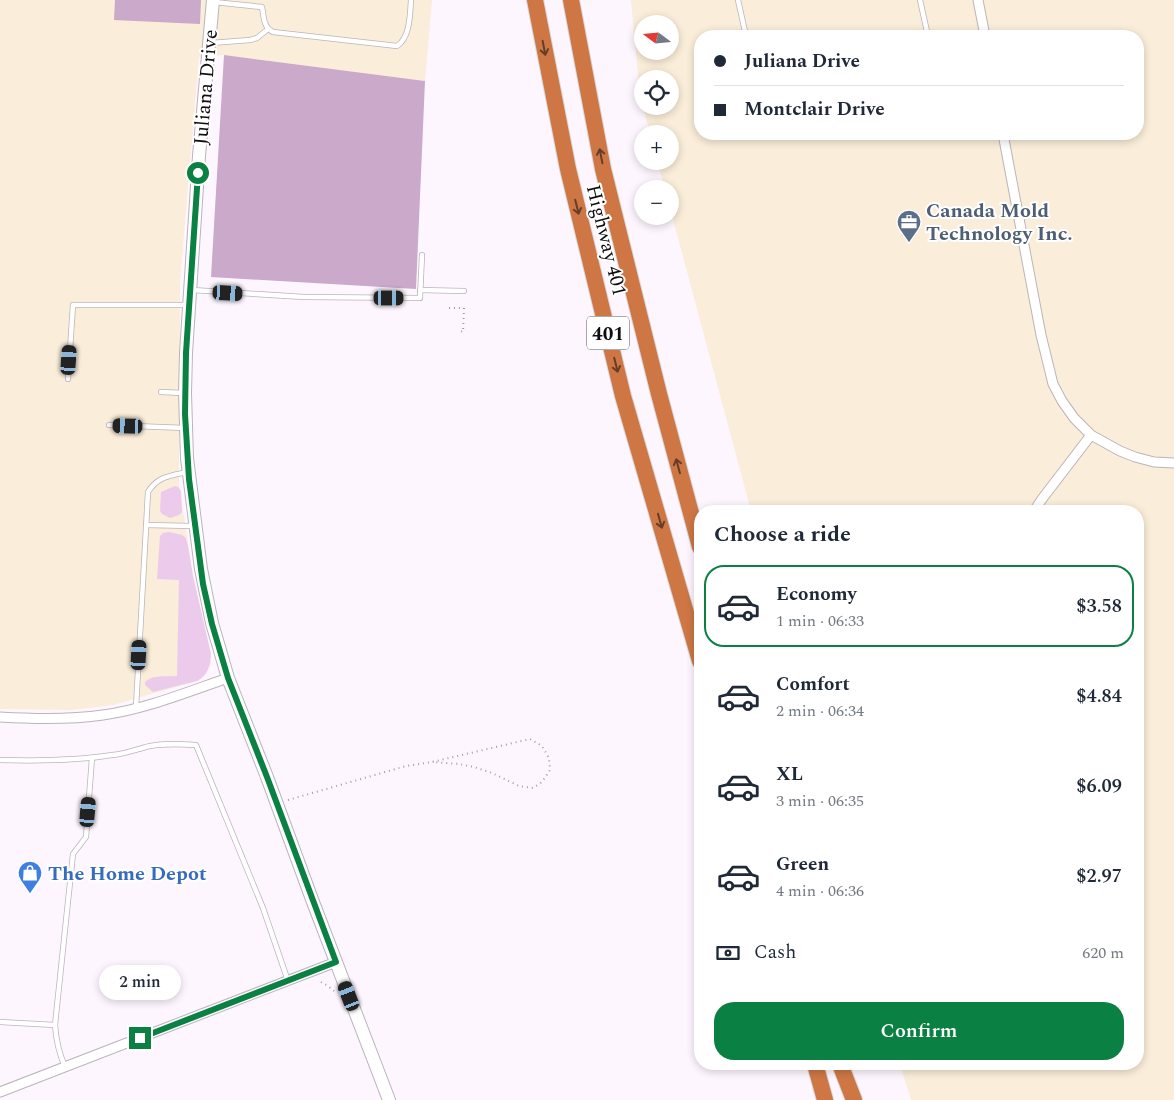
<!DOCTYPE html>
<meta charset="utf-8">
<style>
body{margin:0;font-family:Spectral,serif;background:#f6f6f7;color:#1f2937;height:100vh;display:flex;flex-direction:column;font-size:19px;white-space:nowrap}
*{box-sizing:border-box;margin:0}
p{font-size:16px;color:#747a83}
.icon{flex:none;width:28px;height:28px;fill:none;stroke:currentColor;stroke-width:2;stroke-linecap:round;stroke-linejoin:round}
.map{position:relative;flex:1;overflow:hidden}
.details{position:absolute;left:694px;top:505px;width:450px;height:565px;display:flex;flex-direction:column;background:#fff;border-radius:20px;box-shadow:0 2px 8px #0003}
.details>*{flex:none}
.hud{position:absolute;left:694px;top:30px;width:450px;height:110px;border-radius:20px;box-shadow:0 2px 8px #0003;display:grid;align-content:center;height:110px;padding:0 20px;background:#fff}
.needle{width:32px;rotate:286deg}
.controls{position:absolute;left:634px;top:15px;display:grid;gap:10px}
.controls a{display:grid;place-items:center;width:45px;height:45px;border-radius:50%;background:#fff;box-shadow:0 2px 8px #0003;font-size:25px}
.end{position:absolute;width:22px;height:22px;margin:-11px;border:6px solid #0b8043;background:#fff;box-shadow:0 0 0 2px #fff}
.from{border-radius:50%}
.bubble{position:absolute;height:35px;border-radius:18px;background:#fff;box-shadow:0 2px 8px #0003;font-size:16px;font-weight:600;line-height:35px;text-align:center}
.car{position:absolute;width:15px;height:30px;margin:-15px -8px;border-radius:6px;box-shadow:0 0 4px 1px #0007;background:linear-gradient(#222 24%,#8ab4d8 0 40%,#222 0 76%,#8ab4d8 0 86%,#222 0)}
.hud b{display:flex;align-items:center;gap:18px;height:48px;font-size:19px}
.hud b+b{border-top:1px solid #e0e1e3}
.hud i{width:12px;height:12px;background:#1f2937}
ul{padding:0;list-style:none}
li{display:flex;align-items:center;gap:15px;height:82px;margin:0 10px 8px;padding:0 10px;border:2px solid transparent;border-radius:20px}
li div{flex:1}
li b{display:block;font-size:19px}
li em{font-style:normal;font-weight:600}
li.current{border-color:#0b8043}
li>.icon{width:45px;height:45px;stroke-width:1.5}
h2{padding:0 20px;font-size:22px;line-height:60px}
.pay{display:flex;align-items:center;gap:12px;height:55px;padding:0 20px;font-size:19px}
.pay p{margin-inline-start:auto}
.button{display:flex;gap:10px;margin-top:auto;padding:10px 20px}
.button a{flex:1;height:58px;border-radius:20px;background:#0b8043;color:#fff;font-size:20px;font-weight:600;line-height:58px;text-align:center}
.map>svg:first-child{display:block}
</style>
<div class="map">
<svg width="1174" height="1100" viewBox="0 0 1174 1100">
<rect width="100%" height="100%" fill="#fef6fe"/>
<!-- industrial -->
<g fill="#faedd9" fill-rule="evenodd">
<path d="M 0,0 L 432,0 L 425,81 L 224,55 L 199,57 L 180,281 L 179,484 L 193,576 L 211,654 L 211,664 L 207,672 L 202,678 L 197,681 L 113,705 L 71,710 L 0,709 Z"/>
<path d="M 631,0 L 1174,0 L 1174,1100 L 911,1100 L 900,1064 L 1138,1064 L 1138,511 L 751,511 L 670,208 L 670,189 L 665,189 L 657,161 L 670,161 L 670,134 L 650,134 L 643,106 L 670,106 L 670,79 L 642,79 L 642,105 L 640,96 ZM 642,24 L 670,24 L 670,51 L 642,51 ZM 700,36 L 1138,36 L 1138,134 L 700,134 Z"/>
</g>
<!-- green -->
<g fill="#eccaec">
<path d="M 175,486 L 178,487 L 181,491 L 182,512 L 179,515 L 170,518 L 162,514 L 160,511 L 161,492 Z"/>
<path d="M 169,532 L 182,535 L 186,538 L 188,546 L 193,576 L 211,654 C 210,666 208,675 197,681 L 153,692 L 145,685 L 145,682 C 153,674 167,677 177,676 L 179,580 L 157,579 L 160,536 L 163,533 Z"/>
</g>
<!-- forest -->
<g fill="#caa9cb">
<path d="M 115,0 L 201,0 L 200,24 L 114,20 Z"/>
<path d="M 224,55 L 425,81 L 416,289 L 211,277 Z"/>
</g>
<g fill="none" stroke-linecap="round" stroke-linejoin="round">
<defs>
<g id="lane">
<path d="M 738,0 L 746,36"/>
<path d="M 920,0 L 928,36"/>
<path d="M 214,2 L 262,7 C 264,17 263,27 273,32 L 397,46 C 410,38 410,15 411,0"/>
<path d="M 211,43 L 250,40 L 257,38 L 268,29"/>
<path d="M 192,290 L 304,297 L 420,298 L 422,255"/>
<path d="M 420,290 L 464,291"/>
<path d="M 68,379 L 73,305 L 187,305"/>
<path d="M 161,392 L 183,393"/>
<path d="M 109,425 L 185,428"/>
<path d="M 146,525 L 193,526"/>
<path d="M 136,707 L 148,492 C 158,476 170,476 187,472"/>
<path d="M 0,760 C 37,761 75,761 112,755 C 125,754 137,749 150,746 C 165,743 180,744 196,745 L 263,908 L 288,981"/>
<path d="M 0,1022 L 55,1025"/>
<path d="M 65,1067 C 59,1053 56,1041 55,1025 L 73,854 L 86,837 L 92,758"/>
</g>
<g id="street">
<path d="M 978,0 L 985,36"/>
<path d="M 1003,134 L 1041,335 L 1053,384 L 1062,401 L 1074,418 L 1091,435 L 1120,451 L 1135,457 L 1154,462 L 1174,463"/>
<path d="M 1034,511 L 1042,499 L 1091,435"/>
<path d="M 0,717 C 34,719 69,720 103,715 C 146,709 187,692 228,678"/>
<path d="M 0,1092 L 336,962"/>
</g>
<path id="secondary" d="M 213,0 L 199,156 L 186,353 L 185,393 L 187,458 L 201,569 L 212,623 L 228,678 L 267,777 L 313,902 L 389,1100"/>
<g id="highway">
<path d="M 535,0 L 568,169 L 623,396 L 700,661"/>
<path d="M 571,0 L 603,169 L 659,394 L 700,547"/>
<path d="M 815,1064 L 825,1100"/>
<path d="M 840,1064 L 854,1100"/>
</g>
</defs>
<!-- lane casing -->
<use href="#lane" stroke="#bbb4bb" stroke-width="6"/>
<!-- street casing -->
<use href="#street" stroke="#bbb4bb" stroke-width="11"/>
<!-- secondary casing -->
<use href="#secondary" stroke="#bbb4bb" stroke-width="14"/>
<!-- highway casing -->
<use href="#highway" stroke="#d9d8d9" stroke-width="18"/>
<!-- path -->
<g stroke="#a39da3" stroke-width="2" stroke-dasharray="1 4" stroke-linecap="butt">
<path d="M 449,308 L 464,308 L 463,332 L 461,331"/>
<path d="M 288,800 L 406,766 L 432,762 L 530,739 L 542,746 L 549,758 L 550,770 L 542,782 L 533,788 L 519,786 L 492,773 L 474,767 L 459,764 L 432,762"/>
<path d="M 321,982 L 328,986 L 334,991"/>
</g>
<!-- lane -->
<use href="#lane" stroke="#fff" stroke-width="4.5"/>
<!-- street -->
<use href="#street" stroke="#fff" stroke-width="9"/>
<!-- secondary -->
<use href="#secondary" stroke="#fff" stroke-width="12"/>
<!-- highway -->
<use href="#highway" stroke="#ce7745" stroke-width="16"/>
</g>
<!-- one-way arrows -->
<defs><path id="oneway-shaft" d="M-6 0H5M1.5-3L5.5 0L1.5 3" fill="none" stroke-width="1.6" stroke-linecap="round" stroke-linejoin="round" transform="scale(1.25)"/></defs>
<g stroke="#653d28">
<use href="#oneway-shaft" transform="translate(544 48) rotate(79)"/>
<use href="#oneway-shaft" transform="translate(601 156) rotate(-101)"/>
<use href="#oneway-shaft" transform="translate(577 207) rotate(76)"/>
<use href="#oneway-shaft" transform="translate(616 365) rotate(76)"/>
<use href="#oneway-shaft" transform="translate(678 466) rotate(-105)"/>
<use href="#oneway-shaft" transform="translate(660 521) rotate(74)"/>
</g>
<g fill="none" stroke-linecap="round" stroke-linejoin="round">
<!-- route -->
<path stroke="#0b8043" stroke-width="6" d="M 140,1038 L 336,962 L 267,777 L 228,678 L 212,624 L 203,584 L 189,479 L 185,414 L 186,353 L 198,173"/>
</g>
<!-- icons -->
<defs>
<symbol id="office-pin" viewBox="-11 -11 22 30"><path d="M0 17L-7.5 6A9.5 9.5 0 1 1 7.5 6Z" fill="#5c6f8a" stroke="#fff"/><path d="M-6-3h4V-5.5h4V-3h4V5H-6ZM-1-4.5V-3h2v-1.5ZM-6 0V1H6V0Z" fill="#fff"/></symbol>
<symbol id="shop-pin" viewBox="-11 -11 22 30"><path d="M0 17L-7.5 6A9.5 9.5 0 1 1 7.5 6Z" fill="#3f7fe0" stroke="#fff"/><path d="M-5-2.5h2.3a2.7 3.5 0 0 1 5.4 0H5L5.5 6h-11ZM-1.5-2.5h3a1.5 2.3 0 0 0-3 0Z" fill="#fff"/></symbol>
</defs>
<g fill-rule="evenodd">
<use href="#office-pin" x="895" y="208" width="28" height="38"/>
<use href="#shop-pin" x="16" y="859" width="28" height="38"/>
</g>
<g text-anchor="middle" stroke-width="4" stroke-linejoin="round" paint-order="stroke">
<!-- shield labels -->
<rect fill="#fff" stroke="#585658" stroke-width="1" x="587" y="316.5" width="42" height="33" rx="4"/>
<g font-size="19" font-weight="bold" fill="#100e10">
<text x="608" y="340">401</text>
</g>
<!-- street labels -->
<g font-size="20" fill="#100e10" stroke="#fff">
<text transform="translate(205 87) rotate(-85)" y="7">Juliana Drive</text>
<text transform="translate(607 240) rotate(76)" y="7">Highway 401</text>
</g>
<!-- service labels -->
<g font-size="20" font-weight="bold" fill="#4e5e75" stroke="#fff" text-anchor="start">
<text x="926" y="217">Canada Mold<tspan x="926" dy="23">Technology Inc.</tspan></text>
</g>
<!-- shop labels -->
<g font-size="20" font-weight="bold" fill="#366cbe" stroke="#fff" text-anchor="start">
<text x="48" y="880">The Home Depot</text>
</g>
</g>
</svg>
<div class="controls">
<a><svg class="needle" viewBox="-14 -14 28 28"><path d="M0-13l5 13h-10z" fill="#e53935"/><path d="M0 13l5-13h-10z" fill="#747a83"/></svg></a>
<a><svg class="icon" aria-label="locate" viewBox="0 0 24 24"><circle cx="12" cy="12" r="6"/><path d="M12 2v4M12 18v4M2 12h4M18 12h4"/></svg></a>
<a>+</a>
<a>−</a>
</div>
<i class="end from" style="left:198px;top:173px"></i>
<i class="end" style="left:140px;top:1038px"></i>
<div class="bubble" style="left:99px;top:965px;width:82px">2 min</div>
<i class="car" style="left:228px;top:293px;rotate:93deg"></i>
<i class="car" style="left:389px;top:298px;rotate:90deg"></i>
<i class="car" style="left:69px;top:360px;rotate:4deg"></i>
<i class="car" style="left:128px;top:426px;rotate:272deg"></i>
<i class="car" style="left:139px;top:655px;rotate:3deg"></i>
<i class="car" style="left:88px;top:812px;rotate:5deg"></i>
<i class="car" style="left:349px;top:996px;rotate:339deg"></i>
<div class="hud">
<b><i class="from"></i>Juliana Drive</b>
<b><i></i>Montclair Drive</b>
</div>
<section class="details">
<h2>Choose a ride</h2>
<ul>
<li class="current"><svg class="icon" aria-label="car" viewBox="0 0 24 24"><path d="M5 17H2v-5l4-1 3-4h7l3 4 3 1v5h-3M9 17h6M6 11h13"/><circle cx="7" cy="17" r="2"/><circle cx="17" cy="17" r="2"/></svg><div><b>Economy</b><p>1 min · 06:33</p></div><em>$3.58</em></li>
<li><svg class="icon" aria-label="car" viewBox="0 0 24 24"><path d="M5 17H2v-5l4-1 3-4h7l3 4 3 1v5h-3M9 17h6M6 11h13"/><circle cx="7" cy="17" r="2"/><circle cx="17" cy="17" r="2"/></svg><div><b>Comfort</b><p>2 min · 06:34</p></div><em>$4.84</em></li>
<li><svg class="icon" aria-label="car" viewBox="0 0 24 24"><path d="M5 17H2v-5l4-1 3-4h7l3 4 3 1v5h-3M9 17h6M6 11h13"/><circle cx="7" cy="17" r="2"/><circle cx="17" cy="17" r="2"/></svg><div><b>XL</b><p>3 min · 06:35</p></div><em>$6.09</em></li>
<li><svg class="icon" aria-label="car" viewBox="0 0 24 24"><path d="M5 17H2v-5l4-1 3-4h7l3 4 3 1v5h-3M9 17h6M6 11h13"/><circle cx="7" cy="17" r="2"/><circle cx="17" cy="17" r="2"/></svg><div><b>Green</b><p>4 min · 06:36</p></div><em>$2.97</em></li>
</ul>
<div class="pay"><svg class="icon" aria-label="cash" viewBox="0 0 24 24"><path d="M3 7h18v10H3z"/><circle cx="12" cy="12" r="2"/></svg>Cash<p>620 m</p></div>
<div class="button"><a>Confirm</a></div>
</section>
</div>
